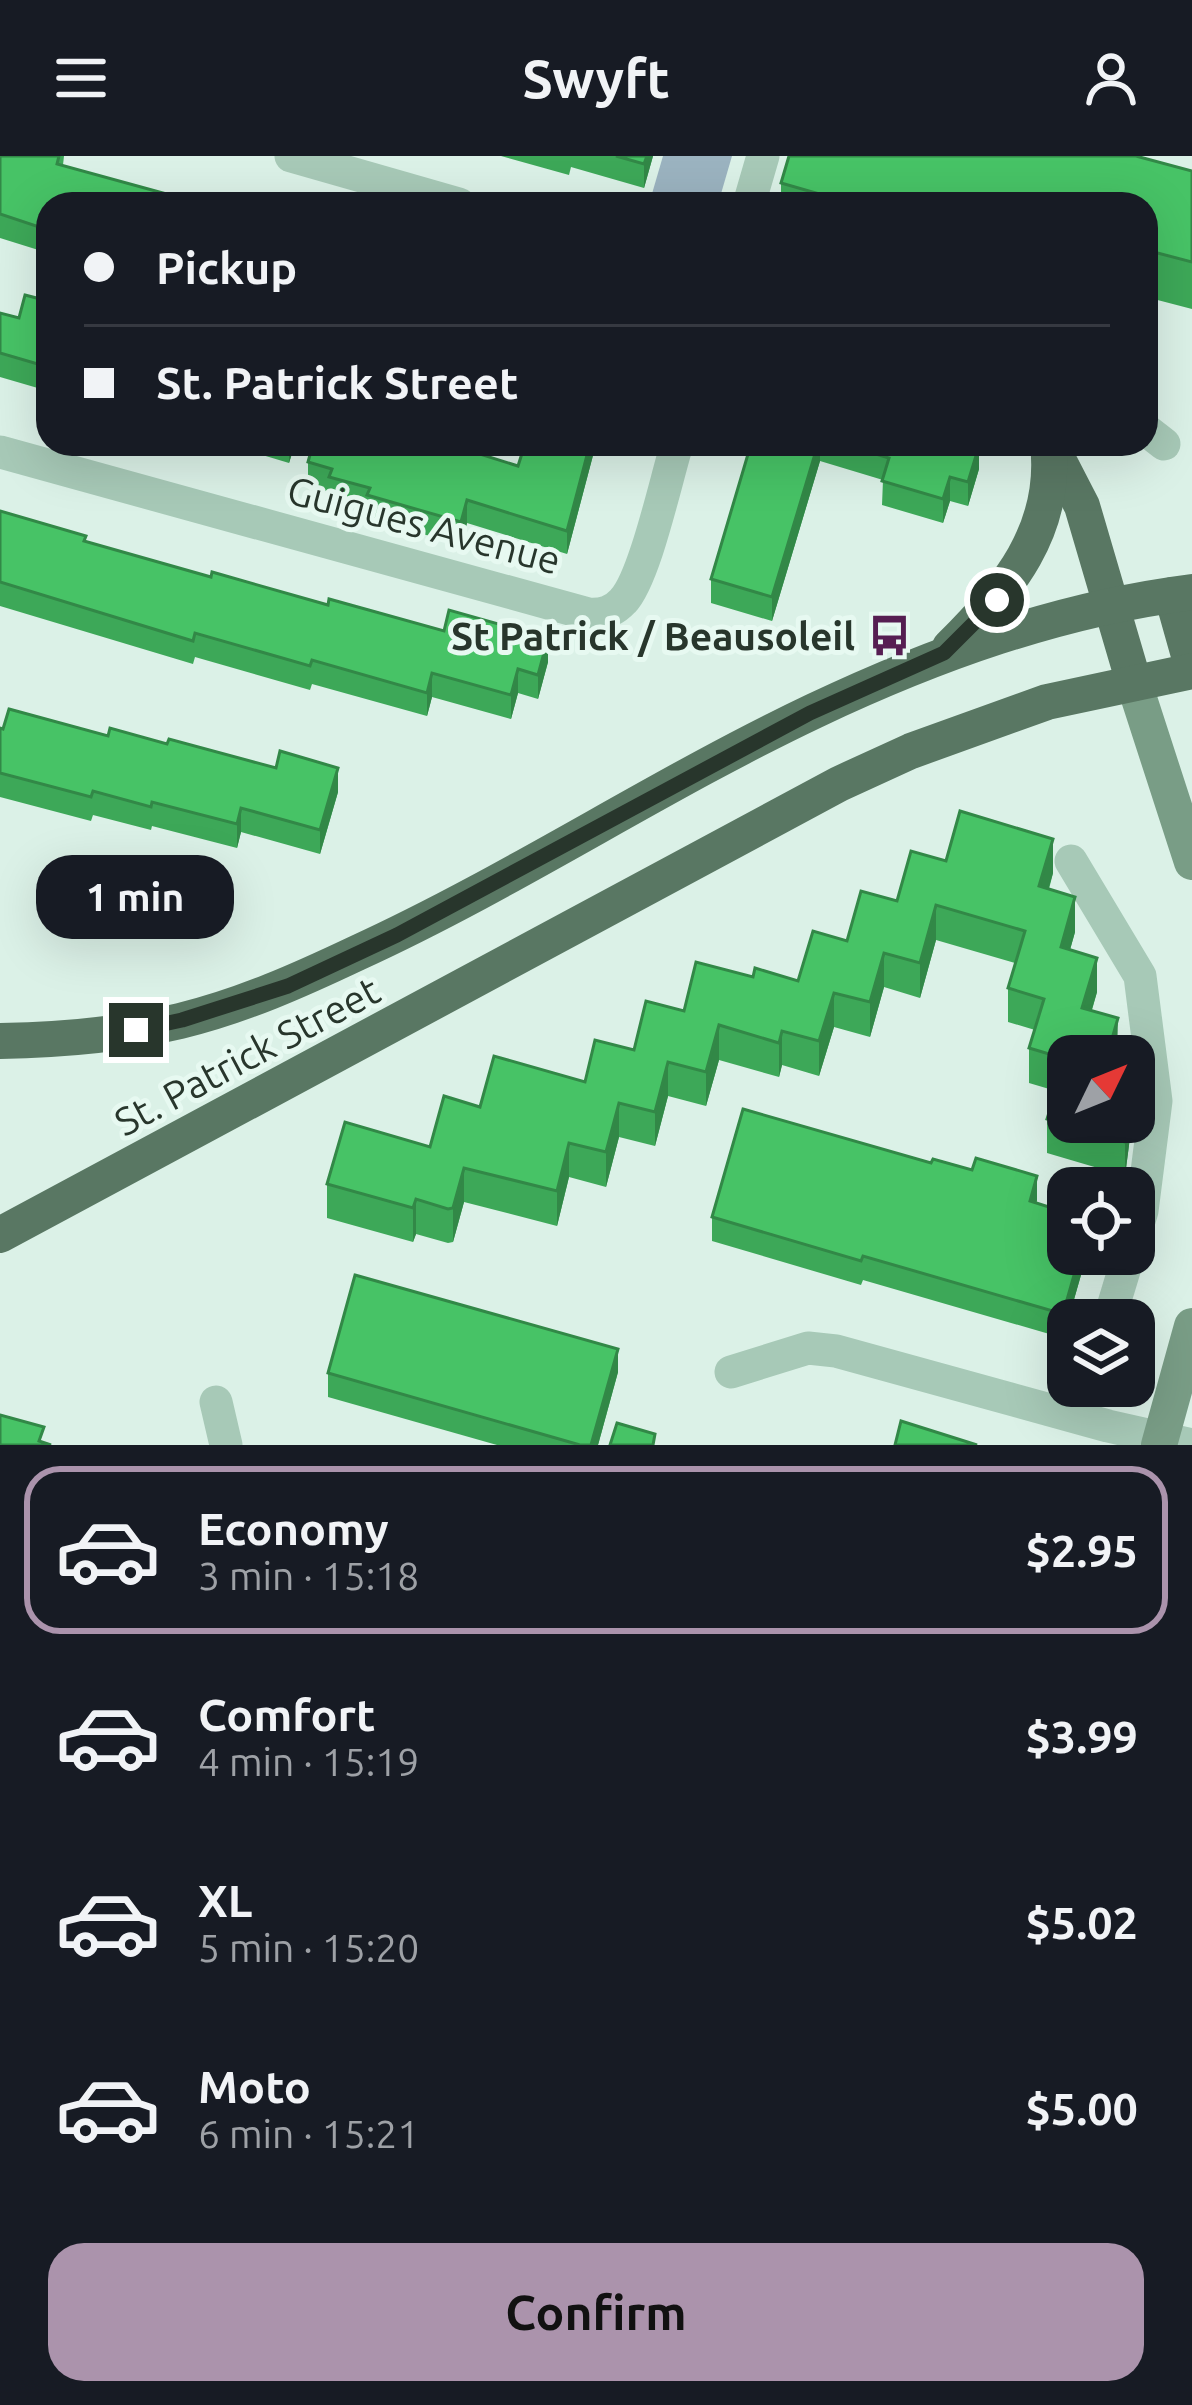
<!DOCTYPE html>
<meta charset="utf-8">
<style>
body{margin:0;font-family:Ubuntu,sans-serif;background:#242831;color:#f1f3f6;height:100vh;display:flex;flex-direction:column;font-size:45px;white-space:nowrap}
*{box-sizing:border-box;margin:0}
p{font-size:39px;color:#9ea1a6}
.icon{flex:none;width:66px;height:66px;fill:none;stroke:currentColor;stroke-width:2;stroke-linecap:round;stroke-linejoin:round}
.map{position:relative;height:1289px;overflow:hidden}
.details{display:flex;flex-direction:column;background:#171b24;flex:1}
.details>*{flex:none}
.guide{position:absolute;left:36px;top:36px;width:1122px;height:264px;border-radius:36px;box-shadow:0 12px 48px #0002;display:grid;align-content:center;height:264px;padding:0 48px;background:#171b24}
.needle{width:78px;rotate:47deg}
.controls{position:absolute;left:1047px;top:879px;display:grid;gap:24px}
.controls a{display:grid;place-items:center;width:108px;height:108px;border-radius:24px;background:#171b24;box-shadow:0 12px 48px #0002;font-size:60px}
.end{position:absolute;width:54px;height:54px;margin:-27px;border:15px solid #28362c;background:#fff;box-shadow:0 0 0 6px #fff}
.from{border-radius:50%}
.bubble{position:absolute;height:84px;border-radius:36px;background:#171b24;box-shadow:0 12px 48px #0002;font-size:39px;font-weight:700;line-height:84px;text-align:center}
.guide b{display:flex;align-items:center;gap:42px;height:114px;font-size:45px}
.guide b+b{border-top:3px solid #363941}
.guide i{width:30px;height:30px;background:#f1f3f6}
ul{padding:21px 0 0;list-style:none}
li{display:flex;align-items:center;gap:36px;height:168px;margin:0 24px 18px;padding:0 24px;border:6px solid transparent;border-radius:36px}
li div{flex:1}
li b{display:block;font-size:45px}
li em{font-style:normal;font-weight:700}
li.on{border-color:#ab93ac}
li>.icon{width:108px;height:108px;stroke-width:1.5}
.button{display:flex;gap:24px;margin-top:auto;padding:24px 48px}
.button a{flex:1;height:138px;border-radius:36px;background:#ab93ac;color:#111;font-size:48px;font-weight:700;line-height:138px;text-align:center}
header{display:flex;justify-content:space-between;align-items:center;height:156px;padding:0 48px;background:#171b24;font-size:54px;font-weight:700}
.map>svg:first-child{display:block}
</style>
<header><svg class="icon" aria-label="menu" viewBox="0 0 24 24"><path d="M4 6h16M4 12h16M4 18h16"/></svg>Swyft<svg class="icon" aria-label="person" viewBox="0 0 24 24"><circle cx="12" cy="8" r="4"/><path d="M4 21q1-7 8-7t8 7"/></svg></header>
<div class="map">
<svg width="1192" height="1289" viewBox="0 0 1192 1289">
<rect width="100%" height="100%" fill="#dbf1e7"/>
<!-- green -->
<path fill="#9bb3c0" d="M 663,0 L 732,0 L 718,48 L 649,48 Z"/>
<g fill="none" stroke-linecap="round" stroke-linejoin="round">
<!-- street -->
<g stroke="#a7c9b7" stroke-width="33">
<path d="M 291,0 L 459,48"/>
<path d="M 749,48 L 763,0"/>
<path d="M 1146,274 L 1164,288"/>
<path d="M 0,296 L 588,458 C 602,459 613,456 623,445 C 645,422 666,323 677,288"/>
<path d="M 1071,705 L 1140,820 L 1156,945 L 1142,1055 L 1134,1081"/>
<path d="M 1109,1164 L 1129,1098"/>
<path d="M 731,1216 L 808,1192 L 836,1195 L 1108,1270 L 1192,1289"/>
<path d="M 216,1246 L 226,1289"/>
</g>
<!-- secondary -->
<g stroke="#799d86" stroke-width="36">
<path d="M 1134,527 L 1192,706"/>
<path d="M 1159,1289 L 1192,1170"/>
</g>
<!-- primary -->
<g stroke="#597763" stroke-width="36">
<path d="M 1050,288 L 1082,350 L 1134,527"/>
<path d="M 1172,439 L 1192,510"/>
<path d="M 950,491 C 1007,435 1058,374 1048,288"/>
<path d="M 0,885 C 60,884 121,879 180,865 C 242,850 300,824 357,797 C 514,725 658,629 814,555 C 934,498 1059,453 1192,436"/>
<path d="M 0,1079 L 839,628 L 911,595 L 1047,546 L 1192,515"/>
</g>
</g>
<!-- wall -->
<g fill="#3da858">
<path d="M 0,0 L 64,0 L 63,9 L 48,48 L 48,97 L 0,82 Z"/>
<path d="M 501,0 L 653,0 L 644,32 L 571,11 L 569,19 Z"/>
<path d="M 1192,15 L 1192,153 L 1146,141 L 1146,48 L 781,48 L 781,27 Z"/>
<path d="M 48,145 L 48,235 L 0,221 L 0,157 L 19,162 Z"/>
<path d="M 225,288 L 295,288 L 289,307 Z"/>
<path d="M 596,288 L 567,398 L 467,367 L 461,389 L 367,362 L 367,354 L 329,345 L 329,336 L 308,329 L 308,306 L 518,310 Z"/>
<path d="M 751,288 L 973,288 L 979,313 L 968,350 L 950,345 L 943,367 L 882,349 L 883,324 L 820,305 L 772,465 L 711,447 L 711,423 Z"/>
<path d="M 0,355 L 86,385 L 211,421 L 328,449 L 548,506 L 538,543 L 518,537 L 511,563 L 432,541 L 427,560 L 312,528 L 310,534 L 195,501 L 193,508 L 0,450 Z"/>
<path d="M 0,572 L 108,580 L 338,636 L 320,698 L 241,676 L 237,692 L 152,670 L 151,674 L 93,659 L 91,665 L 0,641 Z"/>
<path d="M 946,705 L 1053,717 L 1049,733 L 1075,776 L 1070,794 L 1097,836 L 1092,854 L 1118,897 L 1117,900 L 1068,900 L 1068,966 L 1132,966 L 1125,1020 L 1047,997 L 1047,963 L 1056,935 L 1029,927 L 1029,892 L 1035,874 L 1008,866 L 1008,832 L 1015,807 L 936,784 L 920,842 L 884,831 L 870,881 L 834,871 L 819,920 L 782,909 L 779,921 L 719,904 L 706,950 L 668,940 L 655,990 L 619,981 L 606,1031 L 569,1021 L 557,1070 L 464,1046 L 453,1086 L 448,1087 L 416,1078 L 413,1086 L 327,1062 L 327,1028 L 430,991 L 480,951 L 585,926 L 634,894 L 684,855 L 753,821 L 798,825 Z"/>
<path d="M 931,1007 L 1037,1044 L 1036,1048 L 1068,1098 L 1087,1098 L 1063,1182 L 863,1124 L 861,1129 L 712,1085 L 712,1061 Z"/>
<path d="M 618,1216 L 598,1289 L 497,1289 L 328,1241 L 328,1217 Z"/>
</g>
<!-- shaded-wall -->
<g fill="#328847">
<path d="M 647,0 L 653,0 L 644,32 L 644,8 Z"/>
<path d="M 289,288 L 295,288 L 289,307 Z"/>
<path d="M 590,288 L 596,288 L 567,398 L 567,375 Z"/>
<path d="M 818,288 L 820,288 L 820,305 L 772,465 L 772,441 Z"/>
<path d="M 979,290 L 979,313 L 968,350 L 968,326 Z"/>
<path d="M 950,321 L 950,345 L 943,367 L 943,343 Z"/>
<path d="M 467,344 L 467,367 L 461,389 L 461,366 Z"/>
<path d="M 548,482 L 548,506 L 538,543 L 538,519 Z"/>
<path d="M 518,513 L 518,537 L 511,563 L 511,539 Z"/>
<path d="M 432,517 L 432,541 L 427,560 L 427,537 Z"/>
<path d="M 338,612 L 338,636 L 320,698 L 320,674 Z"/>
<path d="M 241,652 L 241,676 L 237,692 L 237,668 Z"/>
<path d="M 1053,683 L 1053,717 L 1039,765 L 1039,730 Z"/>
<path d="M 1075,741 L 1075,776 L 1061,825 L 1061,791 Z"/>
<path d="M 936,749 L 936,784 L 920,842 L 920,807 Z"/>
<path d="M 884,797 L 884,831 L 870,881 L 870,846 Z"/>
<path d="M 1097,802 L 1097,836 L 1082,886 L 1082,852 Z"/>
<path d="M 834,837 L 834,871 L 819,920 L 819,885 Z"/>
<path d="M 1118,862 L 1117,900 L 1107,900 Z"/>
<path d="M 719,869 L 719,904 L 706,950 L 706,916 Z"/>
<path d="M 782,875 L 782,909 L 779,921 L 779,887 Z"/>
<path d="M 668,906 L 668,940 L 655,990 L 655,956 Z"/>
<path d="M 619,947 L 619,981 L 606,1031 L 606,996 Z"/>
<path d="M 1128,966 L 1132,966 L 1125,1020 L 1125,986 Z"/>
<path d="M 569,987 L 569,1021 L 557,1070 L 557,1035 Z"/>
<path d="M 464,1012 L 464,1046 L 453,1086 L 453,1052 Z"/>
<path d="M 1037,1020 L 1037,1044 L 1030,1069 L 1030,1045 Z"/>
<path d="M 416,1043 L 416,1078 L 413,1086 L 413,1052 Z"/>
<path d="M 1080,1098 L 1087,1098 L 1063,1182 L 1063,1158 Z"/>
<path d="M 618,1193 L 618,1216 L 598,1289 L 591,1289 Z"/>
</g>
<!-- building -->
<g fill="#47c366" stroke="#328847" stroke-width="3">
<path d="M 0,0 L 59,0 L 57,8 L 203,48 L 48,48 L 48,74 L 0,58 Z"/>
<path d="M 616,0 L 647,0 L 644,8 Z"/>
<path d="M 789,0 L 1136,0 L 1192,15 L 1192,106 L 1146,94 L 1146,48 L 854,48 L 781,27 Z"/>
<path d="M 25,139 L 48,145 L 48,211 L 0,197 L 0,157 L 19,162 Z"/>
<path d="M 313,288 L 448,288 L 518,310 L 525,288 L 590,288 L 567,375 L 467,344 L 461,366 L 367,339 L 370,332 L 329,321 L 332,313 L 308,306 Z"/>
<path d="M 751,288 L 818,288 L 772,441 L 711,423 Z"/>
<path d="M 843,288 L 973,288 L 979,290 L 968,326 L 950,321 L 943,343 L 882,325 L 889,302 Z"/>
<path d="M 0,355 L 86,380 L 84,385 L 211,421 L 212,416 L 328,449 L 329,443 L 444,475 L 449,454 L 548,482 L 538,519 L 518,513 L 511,539 L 432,517 L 427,537 L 312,504 L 310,510 L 195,477 L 193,485 L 0,426 Z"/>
<path d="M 9,553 L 108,580 L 110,572 L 167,588 L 169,583 L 276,612 L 280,595 L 338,612 L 320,674 L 241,652 L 237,668 L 152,646 L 151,651 L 93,635 L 91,641 L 0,617 L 0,572 L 3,573 Z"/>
<path d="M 960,655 L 1053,683 L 1039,730 L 1075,741 L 1061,791 L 1097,802 L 1082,852 L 1118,862 L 1107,900 L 1068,900 L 1068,966 L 1128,966 L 1125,986 L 1047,963 L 1066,903 L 1029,892 L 1044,843 L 1008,832 L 1025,775 L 936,749 L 920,807 L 884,797 L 870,846 L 834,837 L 819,885 L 782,875 L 779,887 L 719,869 L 706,916 L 668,906 L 655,956 L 619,947 L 606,996 L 569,987 L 557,1035 L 464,1012 L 453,1052 L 448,1053 L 416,1043 L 413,1052 L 327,1028 L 345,966 L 430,991 L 444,940 L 480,951 L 494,900 L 585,926 L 595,884 L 634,894 L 646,845 L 684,855 L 696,806 L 753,821 L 755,812 L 798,825 L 813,775 L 847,785 L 861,735 L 897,745 L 911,695 L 946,705 Z"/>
<path d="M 743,953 L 931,1007 L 933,1003 L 972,1014 L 976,1002 L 1037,1020 L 1030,1045 L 1068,1057 L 1068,1098 L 1080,1098 L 1063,1158 L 863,1100 L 861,1105 L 712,1061 Z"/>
<path d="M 355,1119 L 618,1193 L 591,1289 L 580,1289 L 328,1217 Z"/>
<path d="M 0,1259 L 44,1271 L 39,1285 L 51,1289 L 0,1289 Z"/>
<path d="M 901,1265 L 977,1289 L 895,1289 Z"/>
<path d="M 617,1267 L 655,1278 L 653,1289 L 610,1289 Z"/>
</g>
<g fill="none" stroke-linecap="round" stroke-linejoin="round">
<!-- route -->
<path stroke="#28362c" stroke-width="15" d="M 136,874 L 182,864 L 288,830 L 397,779 L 810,557 L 944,497 L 997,444"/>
</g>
<!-- icons -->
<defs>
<symbol id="bus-bare" viewBox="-9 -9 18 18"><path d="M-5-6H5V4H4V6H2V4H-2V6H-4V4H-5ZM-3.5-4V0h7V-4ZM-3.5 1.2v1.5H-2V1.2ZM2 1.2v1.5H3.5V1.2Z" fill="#561e52" stroke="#e7f9f1" stroke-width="2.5" paint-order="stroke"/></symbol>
</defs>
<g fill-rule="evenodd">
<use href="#bus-bare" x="860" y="450" width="59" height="59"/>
</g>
<g text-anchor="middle" stroke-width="10" stroke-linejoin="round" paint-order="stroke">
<!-- street labels -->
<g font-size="39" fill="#28362c" stroke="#e7f9f1">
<text transform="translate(424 369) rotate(15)" y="14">Guigues Avenue</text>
<text transform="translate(247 900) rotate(-28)" y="14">St. Patrick Street</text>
</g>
<!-- poi labels -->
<g font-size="39" font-weight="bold" fill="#28362c" stroke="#e7f9f1" text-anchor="end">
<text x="855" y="494">St Patrick / Beausoleil</text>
</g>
</g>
</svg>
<div class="controls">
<a><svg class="needle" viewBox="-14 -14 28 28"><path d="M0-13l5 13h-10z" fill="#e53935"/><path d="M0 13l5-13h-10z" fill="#9ea1a6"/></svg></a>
<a><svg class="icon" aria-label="locate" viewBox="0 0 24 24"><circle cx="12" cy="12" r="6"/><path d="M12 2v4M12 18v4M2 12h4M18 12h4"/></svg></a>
<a><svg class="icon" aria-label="layers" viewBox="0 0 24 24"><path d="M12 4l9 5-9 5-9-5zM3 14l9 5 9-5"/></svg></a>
</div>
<i class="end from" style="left:997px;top:444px"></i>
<i class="end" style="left:136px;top:874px"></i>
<div class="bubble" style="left:36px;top:699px;width:198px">1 min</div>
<div class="guide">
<b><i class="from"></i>Pickup</b>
<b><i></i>St. Patrick Street</b>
</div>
</div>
<section class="details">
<ul>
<li class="on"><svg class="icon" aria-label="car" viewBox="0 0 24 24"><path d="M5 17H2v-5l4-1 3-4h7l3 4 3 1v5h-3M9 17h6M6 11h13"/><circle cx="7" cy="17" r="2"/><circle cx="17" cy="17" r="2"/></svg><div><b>Economy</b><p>3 min · 15:18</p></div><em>$2.95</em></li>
<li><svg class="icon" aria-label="car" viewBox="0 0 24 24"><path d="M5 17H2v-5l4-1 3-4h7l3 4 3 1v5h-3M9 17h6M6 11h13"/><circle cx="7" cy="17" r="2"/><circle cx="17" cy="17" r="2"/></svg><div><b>Comfort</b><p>4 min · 15:19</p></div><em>$3.99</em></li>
<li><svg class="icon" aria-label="car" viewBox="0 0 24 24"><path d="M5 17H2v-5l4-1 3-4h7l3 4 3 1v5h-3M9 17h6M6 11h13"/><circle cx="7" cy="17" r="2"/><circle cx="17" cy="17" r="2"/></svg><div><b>XL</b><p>5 min · 15:20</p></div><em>$5.02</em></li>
<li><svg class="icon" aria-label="car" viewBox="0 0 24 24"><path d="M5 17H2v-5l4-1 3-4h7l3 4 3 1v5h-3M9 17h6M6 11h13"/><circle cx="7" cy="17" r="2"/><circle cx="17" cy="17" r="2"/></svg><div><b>Moto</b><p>6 min · 15:21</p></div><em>$5.00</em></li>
</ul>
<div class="button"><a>Confirm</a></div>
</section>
